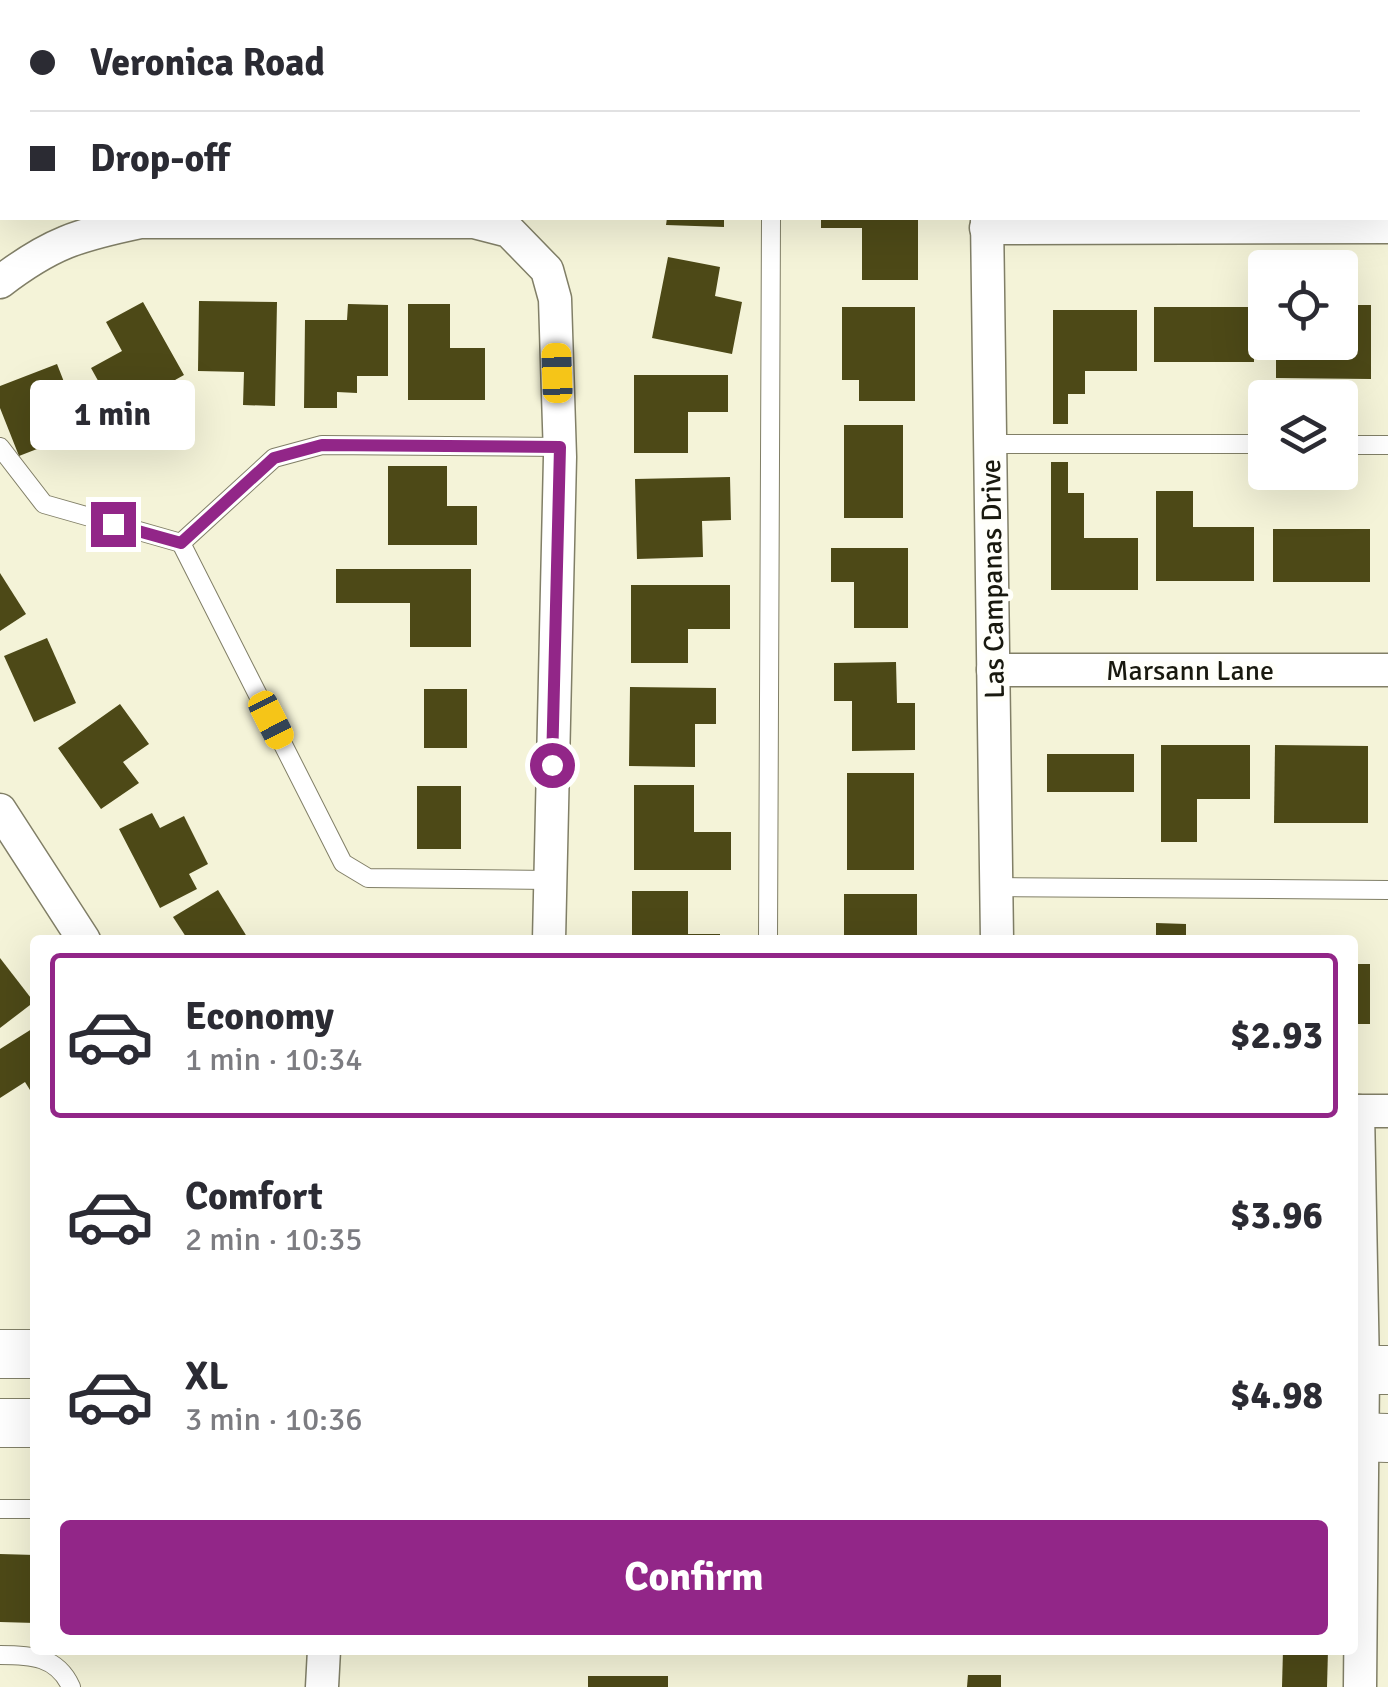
<!DOCTYPE html>
<meta charset="utf-8">
<style>
body{margin:0;font-family:Signika,sans-serif;background:#f7f7f7;color:#2b2b33;height:100vh;display:flex;flex-direction:column;font-size:38px;white-space:nowrap}
*{box-sizing:border-box;margin:0}
p{font-size:32px;color:#7c7c81}
.icon{flex:none;width:55px;height:55px;fill:none;stroke:currentColor;stroke-width:2;stroke-linecap:round;stroke-linejoin:round}
.map{position:relative;flex:1;overflow:hidden}
.side{position:absolute;left:30px;top:935px;width:1328px;height:720px;display:flex;flex-direction:column;background:#fff;border-radius:10px;box-shadow:0 10px 40px #0002}
.side>*{flex:none}
.guide{position:absolute;left:0px;top:0px;width:1390px;height:220px;box-shadow:0 10px 40px #0002;display:grid;align-content:center;height:220px;padding:0 30px;background:#fff}
.fabs{position:absolute;left:1248px;top:250px;display:grid;gap:20px}
.fabs a{display:grid;place-items:center;width:110px;height:110px;border-radius:10px;background:#fff;box-shadow:0 10px 40px #0002;font-size:50px}
.end{position:absolute;width:45px;height:45px;margin:-22px;border:12px solid #922688;background:#fff;box-shadow:0 0 0 5px #fff}
.from{border-radius:50%}
.bubble{position:absolute;height:70px;border-radius:10px;background:#fff;box-shadow:0 10px 40px #0002;font-size:32px;font-weight:700;line-height:70px;text-align:center}
.car{position:absolute;width:30px;height:60px;margin:-30px -15px;border-radius:12px;box-shadow:0 0 8px 2px #0007;background:linear-gradient(#f5c518 24%,#345 0 40%,#f5c518 0 76%,#345 0 86%,#f5c518 0)}
.guide b{display:flex;align-items:center;gap:35px;height:95px;font-size:38px}
.guide b+b{border-top:2px solid #e1e1e2}
.guide i{width:25px;height:25px;background:#2b2b33}
ul{padding:18px 0 0;list-style:none}
li{display:flex;align-items:center;gap:30px;height:165px;margin:0 20px 15px;padding:0 10px;border:5px solid transparent;border-radius:10px}
li div{flex:1}
li b{display:block;font-size:38px}
li em{font-style:normal;font-weight:700}
li.current{border-color:#922688}
li>.icon{width:90px;height:90px;stroke-width:1.5}
.button{display:flex;gap:20px;margin-top:auto;padding:20px 30px}
.button a{flex:1;height:115px;border-radius:10px;background:#922688;color:#fff;font-size:40px;font-weight:700;line-height:115px;text-align:center}
.map>svg:first-child{display:block}
</style>
<div class="map">
<svg width="1388" height="1687" viewBox="0 0 1388 1687">
<rect width="100%" height="100%" fill="#f4f3d8"/>
<!-- building -->
<g fill="#4d4917">
<path d="M 667,218 L 724,218 L 724,227 L 666,225 Z"/>
<path d="M 821,218 L 918,218 L 918,280 L 862,280 L 862,228 L 821,228 Z"/>
<path d="M 668,257 L 720,267 L 715,296 L 742,302 L 732,354 L 652,338 Z"/>
<path d="M 199,301 L 277,302 L 275,406 L 243,405 L 244,372 L 198,371 Z"/>
<path d="M 143,302 L 184,375 L 116,413 L 91,368 L 122,351 L 106,322 Z"/>
<path d="M 348,304 L 388,305 L 388,376 L 357,376 L 357,393 L 337,392 L 337,408 L 304,408 L 305,320 L 347,320 Z"/>
<path d="M 408,304 L 450,304 L 450,348 L 485,348 L 485,400 L 408,400 Z"/>
<path d="M 1340,305 L 1371,305 L 1371,379 L 1276,378 L 1276,342 L 1340,342 Z"/>
<path d="M 842,307 L 915,307 L 915,401 L 859,401 L 859,380 L 842,380 Z"/>
<rect x="1154" y="307" width="100" height="55"/>
<path d="M 1053,310 L 1137,310 L 1137,371 L 1085,371 L 1085,394 L 1068,394 L 1068,424 L 1053,424 Z"/>
<path d="M 57,364 L 73,405 L 58,411 L 68,437 L 19,456 L 0,408 L 0,386 Z"/>
<path d="M 634,375 L 728,375 L 728,412 L 688,412 L 688,453 L 634,453 Z"/>
<rect x="844" y="425" width="59" height="93"/>
<path d="M 1051,462 L 1068,462 L 1068,493 L 1084,493 L 1084,538 L 1138,538 L 1138,590 L 1051,590 Z"/>
<path d="M 388,466 L 447,466 L 447,506 L 477,506 L 477,545 L 388,545 Z"/>
<path d="M 730,477 L 731,520 L 702,521 L 703,557 L 637,559 L 635,479 Z"/>
<path d="M 1156,491 L 1193,491 L 1193,527 L 1254,527 L 1254,581 L 1156,581 Z"/>
<rect x="1273" y="529" width="97" height="53"/>
<path d="M 831,548 L 908,548 L 908,628 L 854,628 L 854,582 L 831,582 Z"/>
<path d="M 336,569 L 471,569 L 471,647 L 410,647 L 410,603 L 336,603 Z"/>
<path d="M 0,573 L 26,614 L 0,631 Z"/>
<path d="M 631,585 L 730,585 L 730,629 L 688,629 L 688,663 L 631,663 Z"/>
<path d="M 47,638 L 76,703 L 34,722 L 4,656 Z"/>
<path d="M 896,662 L 897,703 L 915,703 L 915,750 L 852,751 L 852,701 L 834,701 L 834,663 Z"/>
<path d="M 630,687 L 716,688 L 716,724 L 695,724 L 695,767 L 629,766 Z"/>
<rect x="424" y="689" width="43" height="59"/>
<path d="M 120,704 L 149,744 L 123,762 L 139,783 L 101,809 L 58,748 Z"/>
<path d="M 1161,745 L 1250,745 L 1250,799 L 1197,799 L 1197,842 L 1161,842 Z"/>
<path d="M 1275,745 L 1368,746 L 1368,823 L 1274,823 Z"/>
<rect x="1047" y="754" width="87" height="38"/>
<rect x="847" y="773" width="67" height="97"/>
<path d="M 634,785 L 694,785 L 694,832 L 731,832 L 731,870 L 634,870 Z"/>
<rect x="417" y="786" width="44" height="63"/>
<path d="M 152,813 L 160,828 L 184,816 L 208,864 L 189,874 L 197,889 L 160,908 L 119,829 Z"/>
<path d="M 218,890 L 249,940 L 188,940 L 173,917 Z"/>
<path d="M 632,891 L 688,891 L 688,934 L 720,934 L 720,940 L 632,940 Z"/>
<rect x="844" y="894" width="73" height="46"/>
<path d="M 1156,923 L 1186,924 L 1186,940 L 1156,940 Z"/>
<rect x="1049" y="935" width="34" height="5"/>
<rect x="1273" y="935" width="38" height="5"/>
<path d="M 0,958 L 34,1002 L 0,1028 Z"/>
<rect x="1352" y="964" width="18" height="60"/>
<path d="M 35,1027 L 35,1098 L 25,1082 L 0,1098 L 0,1049 Z"/>
<path d="M 0,1554 L 35,1555 L 35,1623 L 0,1622 Z"/>
<path d="M 1283,1650 L 1328,1650 L 1327,1687 L 1282,1687 Z"/>
<path d="M 968,1675 L 1001,1675 L 1001,1687 L 967,1687 Z"/>
<rect x="588" y="1676" width="80" height="11"/>
</g>
<g fill="none" stroke-linecap="round" stroke-linejoin="round">
<defs>
<g id="service">
<path d="M 139,2 L 375,2"/>
<path d="M 0,28 L 2,27"/>
<path d="M 989,444 L 1265,444"/>
<path d="M 1340,445 L 1388,445"/>
<path d="M 0,447 L 44,504 L 181,543"/>
<path d="M 548,880 L 368,878 L 343,863 L 181,543 L 274,458 L 322,445 L 560,447"/>
<path d="M 997,887 L 1388,890"/>
<path d="M 768,940 L 771,218"/>
<path d="M 0,1509 L 35,1509"/>
<path d="M 0,1655 C 31,1655 57,1656 71,1687"/>
</g>
<g id="minor">
<path d="M 994,2 L 994,0"/>
<path d="M 987,218 L 997,940"/>
<path d="M 986,228 L 1388,227"/>
<path d="M 0,282 C 51,243 78,235 140,222 L 474,222 L 509,231 L 547,270 L 555,299 L 560,457 L 549,940"/>
<path d="M 993,670 L 1388,670"/>
<path d="M 0,810 L 84,940"/>
<path d="M 1352,1111 L 1388,1111"/>
<path d="M 1358,1111 L 1363,1370 L 1360,1687"/>
<path d="M 322,1687 L 324,1650"/>
</g>
<g id="secondary">
<path d="M 0,1354 L 35,1354"/>
<path d="M 1352,1370 L 1388,1370"/>
<path d="M 0,1423 L 35,1423"/>
<path d="M 1352,1437 L 1388,1438"/>
</g>
</defs>
<!-- service casing -->
<use href="#service" stroke="#817f67" stroke-width="20"/>
<!-- minor casing -->
<use href="#minor" stroke="#817f67" stroke-width="35"/>
<!-- secondary casing -->
<use href="#secondary" stroke="#817f67" stroke-width="50"/>
<!-- service -->
<use href="#service" stroke="#fff" stroke-width="18"/>
<!-- minor -->
<use href="#minor" stroke="#fff" stroke-width="32"/>
<!-- secondary -->
<use href="#secondary" stroke="#fff" stroke-width="48"/>
</g>
<g fill="none" stroke-linecap="round" stroke-linejoin="round">
<!-- route -->
<path stroke="#922688" stroke-width="12" d="M 113,524 L 181,543 L 274,458 L 322,445 L 560,447 L 552,765"/>
</g>
<g text-anchor="middle" stroke-width="10" stroke-linejoin="round" paint-order="stroke">
<!-- street labels -->
<g font-size="28" fill="#19190f" stroke="#fffffa">
<text transform="translate(992 579) rotate(-91)" y="10">Las Campanas Drive</text>
<text x="1190" y="680">Marsann Lane</text>
</g>
</g>
</svg>
<div class="fabs">
<a><svg class="icon" aria-label="locate" viewBox="0 0 24 24"><circle cx="12" cy="12" r="6"/><path d="M12 2v4M12 18v4M2 12h4M18 12h4"/></svg></a>
<a><svg class="icon" aria-label="layers" viewBox="0 0 24 24"><path d="M12 4l9 5-9 5-9-5zM3 14l9 5 9-5"/></svg></a>
</div>
<i class="end from" style="left:552px;top:765px"></i>
<i class="end" style="left:113px;top:524px"></i>
<div class="bubble" style="left:30px;top:380px;width:165px">1 min</div>
<i class="car" style="left:557px;top:373px;rotate:358deg"></i>
<i class="car" style="left:271px;top:720px;rotate:153deg"></i>
<div class="guide">
<b><i class="from"></i>Veronica Road</b>
<b><i></i>Drop-off</b>
</div>
<section class="side">
<ul>
<li class="current"><svg class="icon" aria-label="car" viewBox="0 0 24 24"><path d="M5 17H2v-5l4-1 3-4h7l3 4 3 1v5h-3M9 17h6M6 11h13"/><circle cx="7" cy="17" r="2"/><circle cx="17" cy="17" r="2"/></svg><div><b>Economy</b><p>1 min · 10:34</p></div><em>$2.93</em></li>
<li><svg class="icon" aria-label="car" viewBox="0 0 24 24"><path d="M5 17H2v-5l4-1 3-4h7l3 4 3 1v5h-3M9 17h6M6 11h13"/><circle cx="7" cy="17" r="2"/><circle cx="17" cy="17" r="2"/></svg><div><b>Comfort</b><p>2 min · 10:35</p></div><em>$3.96</em></li>
<li><svg class="icon" aria-label="car" viewBox="0 0 24 24"><path d="M5 17H2v-5l4-1 3-4h7l3 4 3 1v5h-3M9 17h6M6 11h13"/><circle cx="7" cy="17" r="2"/><circle cx="17" cy="17" r="2"/></svg><div><b>XL</b><p>3 min · 10:36</p></div><em>$4.98</em></li>
</ul>
<div class="button"><a>Confirm</a></div>
</section>
</div>
